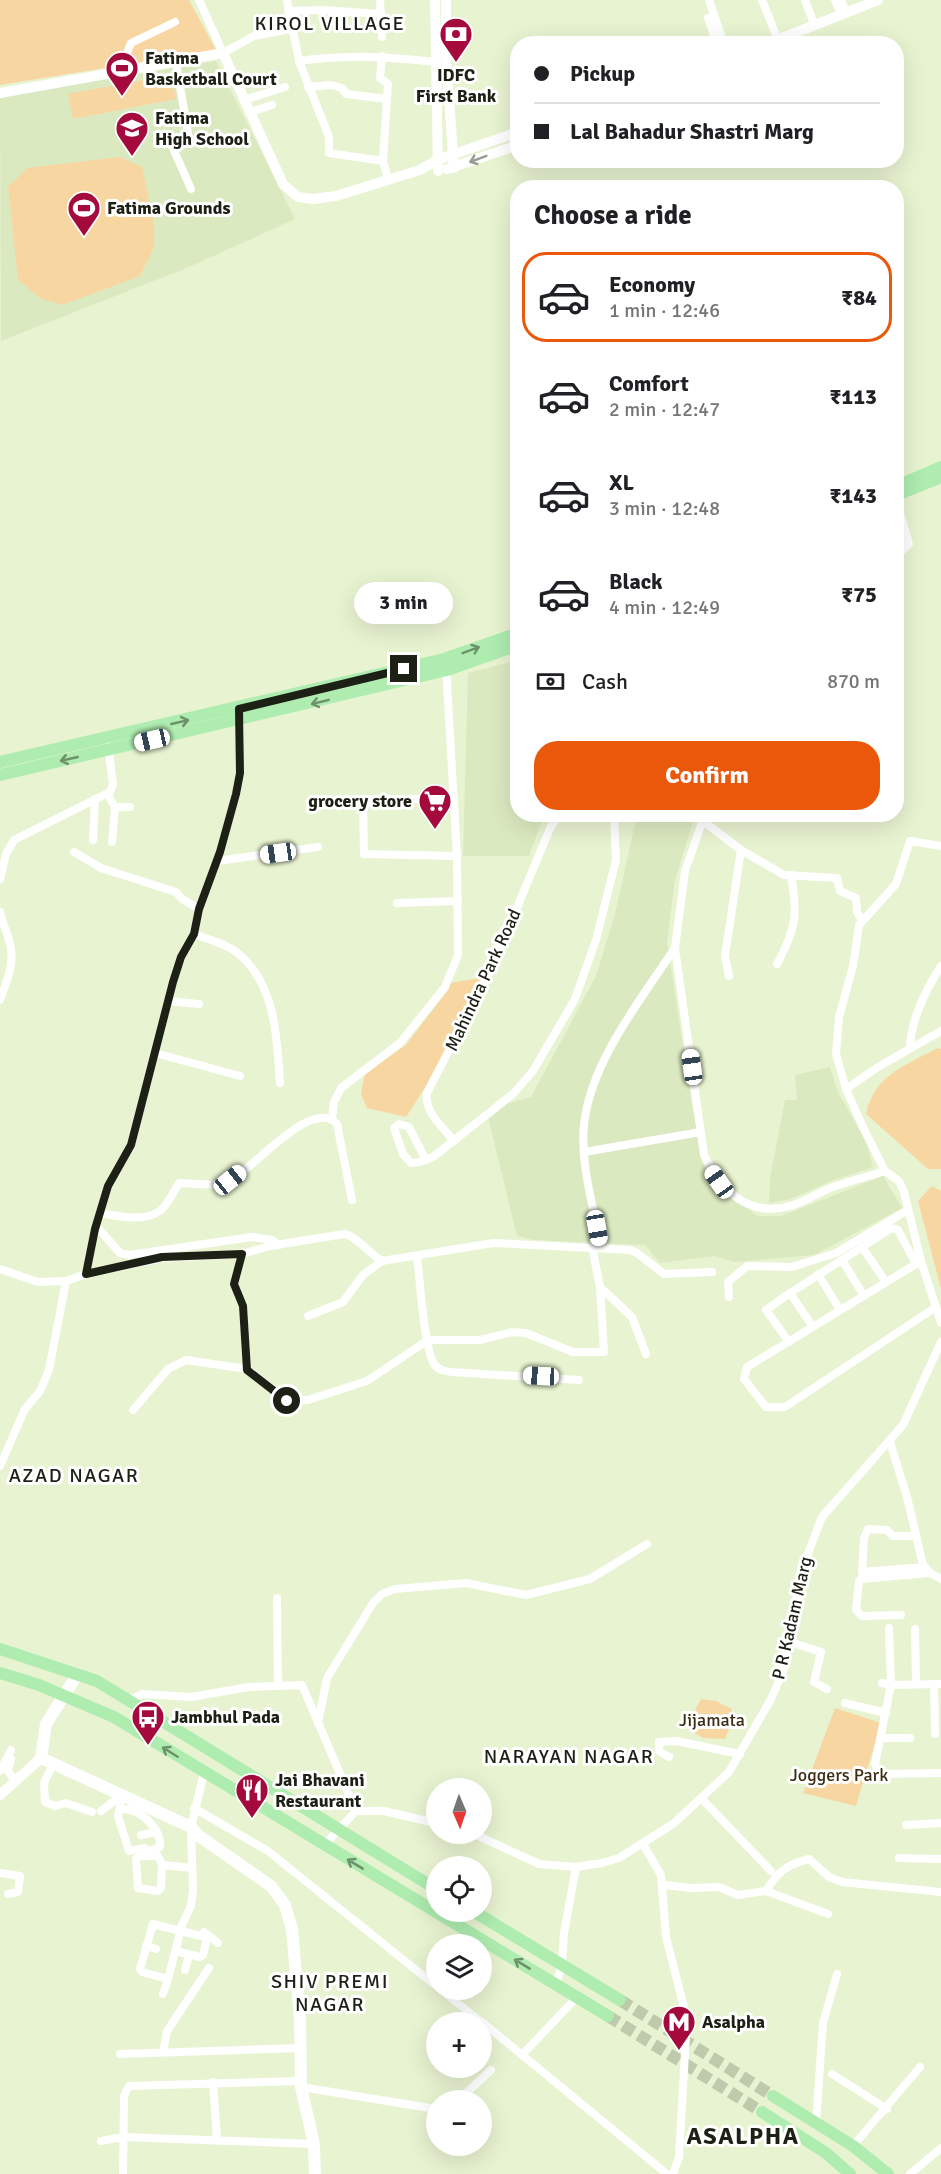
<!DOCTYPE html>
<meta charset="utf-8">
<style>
body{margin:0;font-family:Signika,sans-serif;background:#f6f6f6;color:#202124;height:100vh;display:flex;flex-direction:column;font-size:22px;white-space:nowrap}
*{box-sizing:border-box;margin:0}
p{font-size:20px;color:#757577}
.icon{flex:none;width:33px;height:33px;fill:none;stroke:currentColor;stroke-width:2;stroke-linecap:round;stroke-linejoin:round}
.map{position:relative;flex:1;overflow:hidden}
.side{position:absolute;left:510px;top:180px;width:394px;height:642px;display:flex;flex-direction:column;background:#fff;border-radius:24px;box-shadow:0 6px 24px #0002}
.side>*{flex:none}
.hud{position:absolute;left:510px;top:36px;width:394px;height:132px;border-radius:24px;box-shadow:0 6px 24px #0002;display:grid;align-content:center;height:132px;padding:0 24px;background:#fff}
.needle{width:39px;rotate:178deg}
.tools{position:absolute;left:426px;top:1778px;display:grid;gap:12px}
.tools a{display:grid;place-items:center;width:66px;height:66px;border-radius:50%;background:#fff;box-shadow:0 6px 24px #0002;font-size:30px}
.end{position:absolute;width:27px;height:27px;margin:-14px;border:8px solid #1d2115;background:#fff;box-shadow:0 0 0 3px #fff}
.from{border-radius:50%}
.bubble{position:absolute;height:42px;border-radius:21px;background:#fff;box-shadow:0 6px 24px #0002;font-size:20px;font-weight:700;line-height:42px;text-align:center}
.car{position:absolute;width:18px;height:36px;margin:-18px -9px;border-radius:8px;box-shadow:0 0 4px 2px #0007;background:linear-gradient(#fff 24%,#345 0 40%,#fff 0 76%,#345 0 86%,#fff 0)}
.hud b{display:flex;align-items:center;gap:21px;height:57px;font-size:22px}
.hud b+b{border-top:2px solid #e0e0e0}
.hud i{width:15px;height:15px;background:#202124}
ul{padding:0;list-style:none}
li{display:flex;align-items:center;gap:18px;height:90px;margin:0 12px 9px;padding:0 12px;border:3px solid transparent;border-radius:24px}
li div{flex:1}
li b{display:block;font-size:22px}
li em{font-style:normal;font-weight:700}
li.selected{border-color:#ea580c}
li>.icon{width:54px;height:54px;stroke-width:1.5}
h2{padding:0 24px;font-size:27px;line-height:72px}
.pay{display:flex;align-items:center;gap:15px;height:66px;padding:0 24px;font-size:22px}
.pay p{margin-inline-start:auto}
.cta{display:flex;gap:12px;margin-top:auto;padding:12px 24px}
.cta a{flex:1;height:69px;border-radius:24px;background:#ea580c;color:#fff;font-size:24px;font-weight:700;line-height:69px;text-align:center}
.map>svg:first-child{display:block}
</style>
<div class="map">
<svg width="941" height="2174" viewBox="0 0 941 2174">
<rect width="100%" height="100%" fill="#e8f3d1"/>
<!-- built -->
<g fill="#dbe9c0">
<path d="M 216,61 L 295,219 L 189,267 L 1,341 L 0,97 Z"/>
<path d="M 515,661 L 518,669 L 518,814 L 544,815 L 529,856 L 463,856 L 468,673 Z"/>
<path d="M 637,815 L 695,815 L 675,880 L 667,942 L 693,1111 L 706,1175 L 757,1216 L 781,1216 L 883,1176 L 902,1208 L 814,1255 L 734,1262 L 715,1256 L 660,1263 L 645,1245 L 534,1240 L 517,1236 L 486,1109 L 531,1097 L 596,976 L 615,914 Z"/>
<path d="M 830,1067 L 838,1092 L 866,1142 L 873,1167 L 831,1181 L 791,1199 L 769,1203 L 770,1178 L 785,1100 L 797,1100 L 795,1075 Z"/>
</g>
<!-- green -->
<g fill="#f8d6a2">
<path d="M 0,0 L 189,0 L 216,50 L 0,85 Z"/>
<path d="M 171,75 L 176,99 L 73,119 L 68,94 Z"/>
<path d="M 120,157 L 142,167 L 154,225 L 154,248 L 140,276 L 62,305 L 40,298 L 18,280 L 8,187 L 27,168 Z"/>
<path d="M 484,977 L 429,1081 L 406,1117 L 367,1108 L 361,1094 L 365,1073 L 406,1045 L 448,990 L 450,983 Z"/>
<path d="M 938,1048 L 941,1049 L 941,1169 L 928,1169 L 866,1114 C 874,1075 906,1065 938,1048 Z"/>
<path d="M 932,1186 L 941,1191 L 941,1289 L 918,1201 Z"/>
<path d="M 701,1699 L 716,1701 L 732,1709 L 732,1722 L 725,1739 L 703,1738 L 691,1731 L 689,1722 Z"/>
<path d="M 835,1708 L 881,1723 L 856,1806 L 803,1793 Z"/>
</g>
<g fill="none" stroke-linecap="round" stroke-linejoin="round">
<!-- primary-tunnel -->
<g stroke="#bfc9ab" stroke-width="12" stroke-dasharray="12 6" stroke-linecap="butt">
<path d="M 620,2000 L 773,2096"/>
<path d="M 608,2016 L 762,2112"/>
</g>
<!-- minor -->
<g stroke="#fff" stroke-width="8">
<path d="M 199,0 L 223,53 L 254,36 L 290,29"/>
<path d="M 287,0 L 299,61 L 329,137 L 329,153 L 383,161"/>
<path d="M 380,0 L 382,37"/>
<path d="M 709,0 L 724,44"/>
<path d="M 762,0 L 776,35"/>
<path d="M 805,0 L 813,21"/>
<path d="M 835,0 L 841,14"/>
<path d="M 841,0 L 846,12"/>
<path d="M 288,11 L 322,10 L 381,14"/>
<path d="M 708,18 L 717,44"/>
<path d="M 650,41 L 652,44"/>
<path d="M 382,56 L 380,78 L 388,84 L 383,161 L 388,179"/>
<path d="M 299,61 C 346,54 389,57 436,62"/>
<path d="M 176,63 L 188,133 L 187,136 L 174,141 L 172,146 L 191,189"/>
<path d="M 131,70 L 126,55 L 131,43 L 175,22"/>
<path d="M 308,87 L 331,85 L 342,88 L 346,94 L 387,99"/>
<path d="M 244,100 L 285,87"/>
<path d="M 250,112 L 272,105"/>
<path d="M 897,502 L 909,544 L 897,556"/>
<path d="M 107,794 L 115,807 L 112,842"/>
<path d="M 454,799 L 363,799 L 364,854 L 457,856"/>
<path d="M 115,807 L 130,807"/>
<path d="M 705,814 L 685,871 L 675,948 L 704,1155 C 720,1190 749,1218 790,1206 C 803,1203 815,1194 828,1189 C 846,1182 866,1177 885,1171"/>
<path d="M 703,821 L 741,850 L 784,875 L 837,878 L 840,891 L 856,898 L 857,912 L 862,920"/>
<path d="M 93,840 L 95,799"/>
<path d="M 941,846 L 910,841 L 896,884 L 859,925 L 853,966 L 839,1017 L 836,1054 L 846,1089 L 862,1125 L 885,1171 L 899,1181 L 904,1192 L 921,1261 L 941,1323"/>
<path d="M 74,852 L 101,868 L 176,892 L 182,899 L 199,909"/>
<path d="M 217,861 L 318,847"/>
<path d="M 0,879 L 6,854 L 14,840 L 110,792 L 113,784 L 108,745"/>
<path d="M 397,903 L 458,901"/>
<path d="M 0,912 C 2,922 6,930 9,940 C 16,962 7,980 0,1000"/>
<path d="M 194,934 C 210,940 228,944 241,956 C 276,987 277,1040 280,1083"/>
<path d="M 777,964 C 796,929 798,914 791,875"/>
<path d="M 729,976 L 725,956 L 741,850"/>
<path d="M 168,1001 L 199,1004"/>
<path d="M 910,1047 C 911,1020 926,989 941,966"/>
<path d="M 155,1053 L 240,1076"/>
<path d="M 846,1089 L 878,1067 L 941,1031"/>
<path d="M 332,1119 L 334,1102 L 341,1088 L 400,1043 L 445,987 L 458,955 L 457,856 L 446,666"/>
<path d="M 454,1141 C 442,1126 424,1112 427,1093 L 493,965 L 551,826 L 560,814"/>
<path d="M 584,1152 L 701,1132"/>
<path d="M 426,1160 L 409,1127 L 399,1124 L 394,1128 L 403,1154 L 411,1163 C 419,1163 425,1161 433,1157 L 513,1094 L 533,1071 L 575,999 L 596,940 L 616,860 L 614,814"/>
<path d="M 100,1213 C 117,1216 145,1223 161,1210 C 168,1204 174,1191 179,1183 C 192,1183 214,1187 226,1183 C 249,1175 311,1095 337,1124 L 352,1200"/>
<path d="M 96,1226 L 120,1253 L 129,1255 L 252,1237 L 272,1240 L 279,1245"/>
<path d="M 592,1247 L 600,1287 L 632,1317 L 646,1354"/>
<path d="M 601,1247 C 594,1208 580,1165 584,1125 C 590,1063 641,999 675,948"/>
<path d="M 862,1247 L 886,1282"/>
<path d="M 242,1254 L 234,1284 L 243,1306 L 247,1369"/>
<path d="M 417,1256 C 420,1279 424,1347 434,1364 C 438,1370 444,1371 451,1372 L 579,1380"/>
<path d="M 842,1260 L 864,1296"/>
<path d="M 921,1261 L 747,1367 L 744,1379 L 766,1407 L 785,1407 L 936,1307"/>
<path d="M 0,1269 L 38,1282 L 66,1281 L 86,1274 L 162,1258 L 242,1254 L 270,1246 L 344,1234 C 355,1235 370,1254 382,1261 L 493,1243 L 630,1250 L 637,1253 L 664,1274 L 712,1272"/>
<path d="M 86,1274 L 95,1229 L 108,1187 L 131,1145 L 173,982 L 181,957 L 194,934 L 199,909 L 220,852 L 236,794 L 240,773 L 240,715"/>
<path d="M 818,1274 L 840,1310"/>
<path d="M 729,1297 L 728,1282 L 747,1266 L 792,1267 L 836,1253 L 908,1210"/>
<path d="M 308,1316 L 343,1302 L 363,1275 L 382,1261"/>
<path d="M 813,1327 L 790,1293 L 892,1228 L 898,1230 L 916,1264"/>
<path d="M 789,1342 L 766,1310 L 790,1293"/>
<path d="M 133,1410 L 168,1369 L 186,1360 L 247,1369 L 287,1400 L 308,1400 L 367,1381 L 428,1340 L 480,1340 L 512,1332 L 526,1333 L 573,1352 L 604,1352 L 600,1287"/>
<path d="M 890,1442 L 907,1497 L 923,1565 L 930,1573 L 941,1579"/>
<path d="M 0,1466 L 25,1409 L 40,1391 L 49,1370 L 66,1281"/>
<path d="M 915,1536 L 893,1536 L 887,1530 L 868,1529 L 864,1538 L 862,1572 L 925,1567"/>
<path d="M 277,1598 L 278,1686"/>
<path d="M 901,1615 L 862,1616 L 856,1610 L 859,1581 L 861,1579 L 930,1573"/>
<path d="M 915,1629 L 916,1684"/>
<path d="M 790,1642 L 821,1652 L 814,1682 L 827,1689"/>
<path d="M 882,1683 L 891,1685 L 889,1628"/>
<path d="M 934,1684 L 935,1734"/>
<path d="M 941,1684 L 891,1685 L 875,1764 L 878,1771 L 884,1774 L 941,1773"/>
<path d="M 127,1701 L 142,1694 L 191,1697 L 249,1687 L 302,1685 L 356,1811"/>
<path d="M 845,1703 L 886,1713"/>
<path d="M 318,1723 L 327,1678 L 373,1603 L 382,1594 L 395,1589 L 466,1583 L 526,1595 L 590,1579 L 647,1544"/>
<path d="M 881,1738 L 910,1738"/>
<path d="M 669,1757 L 659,1751 L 659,1742 L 676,1741 L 740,1754"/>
<path d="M 11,1759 L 8,1771 L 16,1782"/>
<path d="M 53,1764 L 44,1783 L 45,1802 L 55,1806 L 66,1803 L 92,1812"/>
<path d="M 0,1771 L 11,1750"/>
<path d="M 702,1799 L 771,1871"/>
<path d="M 194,1808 L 268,1851 L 436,1986"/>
<path d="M 121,1809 C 140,1808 161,1828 160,1847 L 150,1851 L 144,1848 L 129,1851 L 118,1816 L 122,1795"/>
<path d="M 101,1811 L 122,1795"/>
<path d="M 906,1825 L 941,1823"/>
<path d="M 472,1833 L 539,1864 L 576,1867 L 602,1863 L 619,1858 L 673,1824 L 729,1772 L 771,1699 L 784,1669 L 800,1574 L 822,1517 L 903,1425 L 941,1342"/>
<path d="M 141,1835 L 156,1832"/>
<path d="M 643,1844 L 661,1875 L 666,1937 L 687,2019 L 679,2157 L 673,2174"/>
<path d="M 324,1845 L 356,1811 L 384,1811 L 436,1823"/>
<path d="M 899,1858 L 941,1859"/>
<path d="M 162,1865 L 161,1888 L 158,1891 L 138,1888 L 136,1859 L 139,1856 L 158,1856 L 162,1865 L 192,1868"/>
<path d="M 0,1873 L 20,1876 L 18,1892 L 8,1894"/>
<path d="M 664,1885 L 691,1888 L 719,1887 L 738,1895 L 766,1891 L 828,1914"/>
<path d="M 766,1891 C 778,1872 785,1865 809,1859 L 829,1877 L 842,1882 L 941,1892"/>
<path d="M 204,1932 L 218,1943"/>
<path d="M 146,1946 L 156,1949"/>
<path d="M 176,1951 L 200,1957 L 203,1955 L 207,1938 L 205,1937 L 153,1924 L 140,1969 L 142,1972 L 168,1979 L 182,1925 L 191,1906 L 193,1890 L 191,1827 L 204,1773"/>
<path d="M 185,1970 L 189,1955"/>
<path d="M 556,1985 L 562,1964 L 564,1933 L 576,1867"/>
<path d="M 440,1989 L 481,2022"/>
<path d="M 163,1994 L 168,1979"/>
<path d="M 482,2022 L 667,2174"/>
<path d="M 163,2052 L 167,2031 L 209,1968"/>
<path d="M 120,2054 L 300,2048"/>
<path d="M 522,2055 L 577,1997"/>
<path d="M 832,2074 L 887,2109"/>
<path d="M 213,2082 L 217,2140"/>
<path d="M 301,2087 L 436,2109"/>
<path d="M 459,2100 L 491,2070"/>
<path d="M 816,2123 L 823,2023 L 837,1974"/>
<path d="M 101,2141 L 123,2137 L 314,2144"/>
<path d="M 853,2146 L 920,2067"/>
<path d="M 123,2174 L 124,2096 L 129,2086 L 301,2081"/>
<path d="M 910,2174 L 941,2148"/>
</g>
<!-- tertiary -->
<g stroke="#fff" stroke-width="10">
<path d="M 435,0 L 438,171"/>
<path d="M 446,0 L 446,56 L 454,168"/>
<path d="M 767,44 L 878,0"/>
<path d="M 0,93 L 223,53 L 283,184 L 298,197 L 313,199 L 336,196 L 420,170 L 437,160 L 518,132"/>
<path d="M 447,169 L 518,145"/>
<path d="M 0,1795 L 41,1758"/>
</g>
<!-- secondary -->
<path stroke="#fff" stroke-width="12" d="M 77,1675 L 46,1724 L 41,1758 L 191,1827 L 199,1836 L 271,1886 L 285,1905 L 292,1929 L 300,2020 L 301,2087 L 314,2144 L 315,2174"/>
<!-- primary -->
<g stroke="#aeecb0" stroke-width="12">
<path d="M 897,486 L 941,467"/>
<path d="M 897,495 L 941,477"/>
<path d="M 0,762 L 444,659 L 518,633"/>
<path d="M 0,775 L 447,670 L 518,645"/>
<path d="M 0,1649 L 97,1681 L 436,1889"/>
<path d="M 0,1673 L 39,1685 L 114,1717 L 608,2016"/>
<path d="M 473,1911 L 620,2000"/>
<path d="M 773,2096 L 853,2146 L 888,2174"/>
<path d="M 762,2112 L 826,2153 L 850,2174"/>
</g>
</g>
<!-- one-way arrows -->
<defs><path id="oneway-shaft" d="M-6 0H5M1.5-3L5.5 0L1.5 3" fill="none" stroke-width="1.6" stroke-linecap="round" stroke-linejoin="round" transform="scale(1.5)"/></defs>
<use stroke="#999b96" href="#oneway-shaft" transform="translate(478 159) rotate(160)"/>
<g stroke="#6d916a">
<use href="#oneway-shaft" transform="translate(471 650) rotate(-20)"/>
<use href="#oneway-shaft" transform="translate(320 702) rotate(166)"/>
<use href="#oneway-shaft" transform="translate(180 722) rotate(-13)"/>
<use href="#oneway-shaft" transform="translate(69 759) rotate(167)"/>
<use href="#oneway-shaft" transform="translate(170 1752) rotate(-148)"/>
<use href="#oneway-shaft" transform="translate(355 1864) rotate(-149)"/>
<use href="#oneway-shaft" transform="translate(522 1964) rotate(-149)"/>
</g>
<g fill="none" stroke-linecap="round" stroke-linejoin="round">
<!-- route -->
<path stroke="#1d2115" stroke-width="8" d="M 287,1401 L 247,1370 L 243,1306 L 234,1284 L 242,1254 L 162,1257 L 86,1274 L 95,1229 L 108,1186 L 131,1145 L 173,982 L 181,957 L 194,934 L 199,909 L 220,852 L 236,794 L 240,773 L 239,709 L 404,669"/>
</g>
<!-- icons -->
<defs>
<symbol id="bank-pin" viewBox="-11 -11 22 30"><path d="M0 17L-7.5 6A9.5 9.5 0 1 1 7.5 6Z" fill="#a50a3c" stroke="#fff"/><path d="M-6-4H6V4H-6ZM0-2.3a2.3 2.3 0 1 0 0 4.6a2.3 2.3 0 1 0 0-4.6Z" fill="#fff"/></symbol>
<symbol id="stadium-pin" viewBox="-11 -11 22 30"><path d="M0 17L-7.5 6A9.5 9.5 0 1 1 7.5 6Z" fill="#a50a3c" stroke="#fff"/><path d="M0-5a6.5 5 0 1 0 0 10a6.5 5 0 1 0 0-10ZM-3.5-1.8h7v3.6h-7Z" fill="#fff"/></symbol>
<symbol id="school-pin" viewBox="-11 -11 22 30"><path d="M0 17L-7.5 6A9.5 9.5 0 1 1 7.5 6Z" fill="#a50a3c" stroke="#fff"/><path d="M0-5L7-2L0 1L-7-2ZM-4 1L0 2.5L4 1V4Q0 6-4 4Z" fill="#fff"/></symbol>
<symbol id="supermarket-pin" viewBox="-11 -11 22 30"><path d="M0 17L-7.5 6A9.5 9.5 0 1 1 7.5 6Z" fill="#a50a3c" stroke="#fff"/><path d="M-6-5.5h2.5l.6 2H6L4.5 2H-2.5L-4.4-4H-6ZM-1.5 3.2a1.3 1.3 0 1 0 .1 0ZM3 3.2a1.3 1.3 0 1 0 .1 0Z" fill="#fff"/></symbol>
<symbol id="bus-pin" viewBox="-11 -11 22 30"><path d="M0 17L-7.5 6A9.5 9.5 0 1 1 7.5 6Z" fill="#a50a3c" stroke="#fff"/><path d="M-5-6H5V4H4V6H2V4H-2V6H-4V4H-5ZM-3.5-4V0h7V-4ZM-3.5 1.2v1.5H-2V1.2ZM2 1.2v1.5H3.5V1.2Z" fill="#fff"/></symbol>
<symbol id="restaurant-pin" viewBox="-11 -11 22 30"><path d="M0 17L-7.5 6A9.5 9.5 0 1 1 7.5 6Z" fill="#a50a3c" stroke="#fff"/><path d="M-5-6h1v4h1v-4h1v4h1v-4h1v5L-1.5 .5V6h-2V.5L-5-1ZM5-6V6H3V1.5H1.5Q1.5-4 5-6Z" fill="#fff"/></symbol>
<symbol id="metro-pin" viewBox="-11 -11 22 30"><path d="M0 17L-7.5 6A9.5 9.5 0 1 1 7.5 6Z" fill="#a50a3c" stroke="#fff"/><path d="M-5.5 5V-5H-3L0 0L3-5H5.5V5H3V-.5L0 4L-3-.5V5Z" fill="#fff"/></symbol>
</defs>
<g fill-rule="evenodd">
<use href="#bank-pin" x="437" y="15" width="38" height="52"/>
<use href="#stadium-pin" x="103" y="49" width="38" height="52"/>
<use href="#school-pin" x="113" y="109" width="38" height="52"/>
<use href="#stadium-pin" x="65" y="189" width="38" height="52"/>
<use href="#supermarket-pin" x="416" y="782" width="38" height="52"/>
<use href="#bus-pin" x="129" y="1698" width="38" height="52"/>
<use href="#restaurant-pin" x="233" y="1771" width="38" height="52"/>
<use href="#metro-pin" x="660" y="2003" width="38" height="52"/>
</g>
<g text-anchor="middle" stroke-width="6" stroke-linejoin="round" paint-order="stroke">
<!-- poi labels -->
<g font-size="18" font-weight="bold" fill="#1d2115" stroke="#fff" text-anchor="start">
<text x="145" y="64">Fatima<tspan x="145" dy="21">Basketball Court</tspan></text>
<text x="456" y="81" text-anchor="middle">IDFC<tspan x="456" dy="21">First Bank</tspan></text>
<text x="155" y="124">Fatima<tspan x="155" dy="21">High School</tspan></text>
<text x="107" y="214">Fatima Grounds</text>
<text x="412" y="807" text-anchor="end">grocery store</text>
<text x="171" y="1723">Jambhul Pada</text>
<text x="275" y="1786">Jai Bhavani<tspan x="275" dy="21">Restaurant</tspan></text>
<text x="702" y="2028">Asalpha</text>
</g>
<!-- street labels -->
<g font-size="18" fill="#1d2115" stroke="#fff">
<text transform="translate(483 980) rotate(-65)" y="6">Mahindra Park Road</text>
<text transform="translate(792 1618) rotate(-77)" y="6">P R Kadam Marg</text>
</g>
<!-- park labels -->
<g font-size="18" fill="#3b2c13" stroke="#fff">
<text x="712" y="1726">Jijamata</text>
<text x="839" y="1781">Joggers Park</text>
</g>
<!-- neighbourhood labels -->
<g font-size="20" letter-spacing="1.5" fill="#1d2115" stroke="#fff">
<text x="330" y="30">KIROL VILLAGE</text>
<text x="74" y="1482">AZAD NAGAR</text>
<text x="569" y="1763">NARAYAN NAGAR</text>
<text x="330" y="1988">SHIV PREMI<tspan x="330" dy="23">NAGAR</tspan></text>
</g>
<!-- district labels -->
<g font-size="24" font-weight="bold" letter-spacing="1.5" fill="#1d2115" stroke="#fff">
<text x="743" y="2144">ASALPHA</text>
</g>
</g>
</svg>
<div class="tools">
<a><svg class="needle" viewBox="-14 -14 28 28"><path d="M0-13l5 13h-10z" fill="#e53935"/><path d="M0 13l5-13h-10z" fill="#757577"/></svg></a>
<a><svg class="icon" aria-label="locate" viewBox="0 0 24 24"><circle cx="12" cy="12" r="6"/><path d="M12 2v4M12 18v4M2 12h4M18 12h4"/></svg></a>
<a><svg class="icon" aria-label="layers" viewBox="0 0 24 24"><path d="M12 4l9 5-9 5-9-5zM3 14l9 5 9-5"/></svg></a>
<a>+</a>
<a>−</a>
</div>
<i class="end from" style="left:287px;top:1401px"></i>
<i class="end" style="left:404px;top:669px"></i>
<div class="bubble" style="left:354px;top:582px;width:99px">3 min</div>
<i class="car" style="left:152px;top:740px;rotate:257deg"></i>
<i class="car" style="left:278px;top:853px;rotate:262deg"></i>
<i class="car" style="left:692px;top:1067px;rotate:352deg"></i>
<i class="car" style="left:230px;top:1180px;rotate:51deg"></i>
<i class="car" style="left:719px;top:1182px;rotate:325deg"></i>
<i class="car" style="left:597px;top:1228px;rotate:170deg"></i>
<i class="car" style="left:541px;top:1376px;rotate:273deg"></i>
<div class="hud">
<b><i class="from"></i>Pickup</b>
<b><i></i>Lal Bahadur Shastri Marg</b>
</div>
<section class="side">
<h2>Choose a ride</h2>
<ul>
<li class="selected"><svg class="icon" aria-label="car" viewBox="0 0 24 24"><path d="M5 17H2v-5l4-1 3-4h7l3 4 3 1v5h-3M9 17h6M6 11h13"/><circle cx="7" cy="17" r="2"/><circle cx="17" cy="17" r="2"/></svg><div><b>Economy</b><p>1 min · 12:46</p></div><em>₹84</em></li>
<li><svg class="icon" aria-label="car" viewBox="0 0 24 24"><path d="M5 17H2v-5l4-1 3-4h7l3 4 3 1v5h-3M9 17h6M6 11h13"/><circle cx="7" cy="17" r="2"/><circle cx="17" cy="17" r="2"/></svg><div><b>Comfort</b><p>2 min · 12:47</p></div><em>₹113</em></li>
<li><svg class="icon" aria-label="car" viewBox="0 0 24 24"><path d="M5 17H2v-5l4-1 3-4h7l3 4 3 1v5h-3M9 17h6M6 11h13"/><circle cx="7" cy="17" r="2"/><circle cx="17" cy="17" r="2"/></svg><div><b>XL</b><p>3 min · 12:48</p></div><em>₹143</em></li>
<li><svg class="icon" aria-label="car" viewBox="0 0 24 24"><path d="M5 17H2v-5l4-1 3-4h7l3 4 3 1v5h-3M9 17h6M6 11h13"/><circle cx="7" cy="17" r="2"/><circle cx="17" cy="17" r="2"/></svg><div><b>Black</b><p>4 min · 12:49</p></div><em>₹75</em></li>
</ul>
<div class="pay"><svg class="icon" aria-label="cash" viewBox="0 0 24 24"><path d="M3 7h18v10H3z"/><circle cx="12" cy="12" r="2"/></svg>Cash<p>870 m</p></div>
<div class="cta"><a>Confirm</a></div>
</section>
</div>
